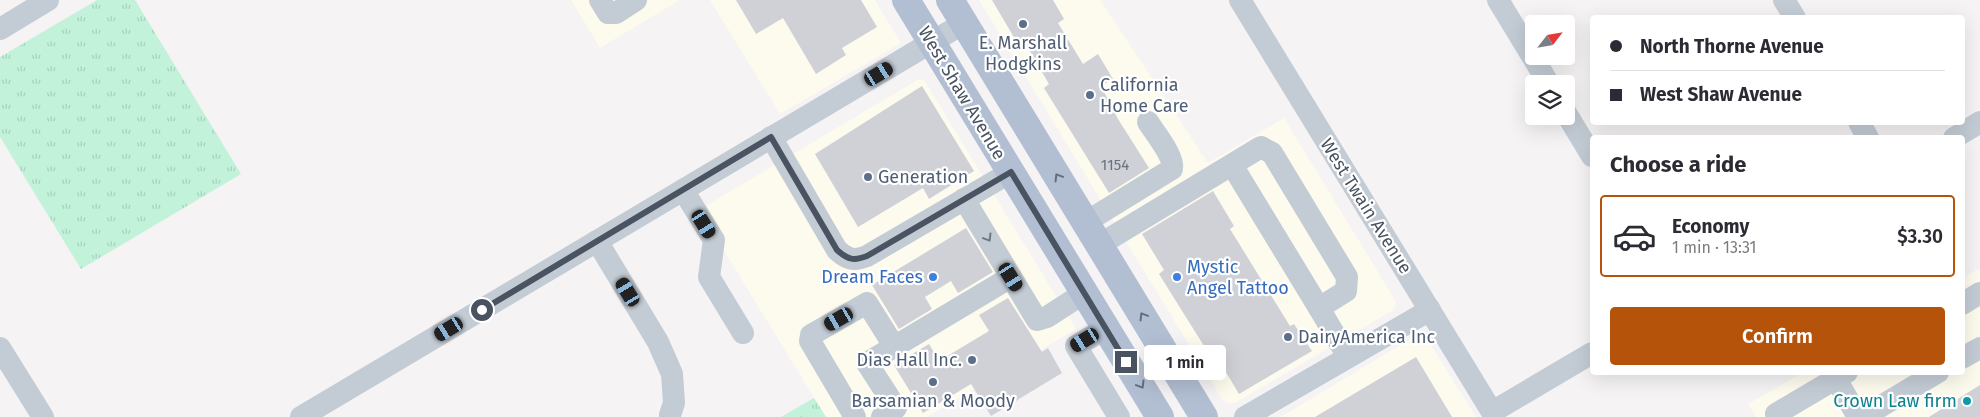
<!DOCTYPE html>
<meta charset="utf-8">
<style>
body{margin:0;font-family:"Fira Sans",sans-serif;background:#f2f2f3;color:#2b2b33;height:100vh;display:flex;flex-direction:column;font-size:19px;white-space:nowrap}
*{box-sizing:border-box;margin:0}
p{font-size:16px;color:#7c7c81}
.icon{flex:none;width:28px;height:28px;fill:none;stroke:currentColor;stroke-width:2;stroke-linecap:round;stroke-linejoin:round}
.map{position:relative;flex:1;overflow:hidden}
.details{position:absolute;left:1590px;top:135px;width:375px;height:240px;display:flex;flex-direction:column;background:#fff;border-radius:5px;box-shadow:0 5px 20px #0002}
.details>*{flex:none}
.banner{position:absolute;left:1590px;top:15px;width:375px;height:110px;border-radius:5px;box-shadow:0 5px 20px #0002;display:grid;align-content:center;height:110px;padding:0 20px;background:#fff}
.needle{width:32px;rotate:59deg}
.fabs{position:absolute;left:1525px;top:15px;display:grid;gap:10px}
.fabs a{display:grid;place-items:center;width:50px;height:50px;border-radius:5px;background:#fff;box-shadow:0 5px 20px #0002;font-size:25px}
.end{position:absolute;width:22px;height:22px;margin:-11px;border:6px solid #495361;background:#fff;box-shadow:0 0 0 2px #fff}
.from{border-radius:50%}
.bubble{position:absolute;height:35px;border-radius:5px;background:#fff;box-shadow:0 5px 20px #0002;font-size:16px;font-weight:600;line-height:35px;text-align:center}
.car{position:absolute;width:15px;height:30px;margin:-15px -8px;border-radius:6px;box-shadow:0 0 4px 1px #0007;background:linear-gradient(#222 24%,#8ab4d8 0 40%,#222 0 76%,#8ab4d8 0 86%,#222 0)}
.banner b{display:flex;align-items:center;gap:18px;height:48px;font-size:19px}
.banner b+b{border-top:1px solid #e1e1e2}
.banner i{width:12px;height:12px;background:#2b2b33}
ul{padding:0;list-style:none}
li{display:flex;align-items:center;gap:15px;height:82px;margin:0 10px 8px;padding:0 10px;border:2px solid transparent;border-radius:5px}
li div{flex:1}
li b{display:block;font-size:19px}
li em{font-style:normal;font-weight:600}
li.active{border-color:#b45309}
li>.icon{width:45px;height:45px;stroke-width:1.5}
h2{padding:0 20px;font-size:22px;line-height:60px}
.primary-button{display:flex;gap:10px;margin-top:auto;padding:10px 20px}
.primary-button a{flex:1;height:58px;border-radius:5px;background:#b45309;color:#fff;font-size:20px;font-weight:600;line-height:58px;text-align:center}
.map>svg:first-child{display:block}
</style>
<div class="map">
<svg width="1980" height="417" viewBox="0 0 1980 417">
<defs>
<pattern id="grass-tufts" width="24" height="20" patternUnits="userSpaceOnUse" patternTransform="scale(1.25)"><rect width="24" height="20" fill="#c2f2da"/><path d="M3 7l-1-3M5 7V3M7 7l1-3M15 17l-1-3M17 17v-4M19 17l1-3" fill="none" stroke="#a8d1be"/></pattern>
</defs>
<rect width="100%" height="100%" fill="#f5f3f3"/>
<!-- commercial -->
<g fill="#fdfbee">
<path d="M 571,0 L 680,0 L 600,48 Z"/>
<path d="M 710,0 L 875,0 L 901,43 L 780,114 Z"/>
<path d="M 979,0 L 1100,0 L 1208,163 L 1284,118 L 1395,300 L 1396,306 L 1393,310 L 1235,403 L 1228,403 L 1222,399 Z"/>
<path d="M 919,79 L 924,80 L 1076,329 L 927,417 L 826,417 L 699,210 Z"/>
<path d="M 1980,268 L 1980,417 L 1756,417 L 1748,404 L 1802,373 L 1962,372 L 1963,278 Z"/>
<path d="M 1414,337 L 1429,342 L 1476,417 L 1281,417 Z"/>
</g>
<!-- grass -->
<g fill="url(#grass-tufts)">
<path d="M 97,0 L 135,0 L 241,174 L 81,269 L 0,137 L 0,57 Z"/>
<path d="M 814,398 L 826,417 L 781,417 Z"/>
</g>
<!-- building -->
<g fill="#cfd1d7">
<path d="M 736,0 L 861,0 L 877,27 L 842,48 L 846,55 L 816,74 L 783,18 L 756,34 Z"/>
<path d="M 992,0 L 1053,0 L 1064,19 L 1058,23 L 1083,64 L 1098,54 L 1113,79 L 1101,86 L 1118,119 L 1149,168 L 1109,193 L 1044,88 L 1049,84 L 1025,43 L 1019,46 Z"/>
<path d="M 922,86 L 974,171 L 929,199 L 923,188 L 858,227 L 815,154 Z"/>
<path d="M 1213,191 L 1234,226 L 1230,229 L 1290,326 L 1294,324 L 1312,351 L 1239,394 L 1214,352 L 1209,354 L 1159,274 L 1164,270 L 1142,234 Z"/>
<path d="M 966,228 L 993,272 L 958,293 L 951,281 L 925,297 L 932,309 L 899,329 L 872,285 Z"/>
<path d="M 1008,298 L 1042,352 L 1048,348 L 1062,373 L 991,416 L 971,384 L 923,413 L 894,365 L 929,344 L 939,361 L 989,331 L 979,315 Z"/>
<path d="M 1416,357 L 1452,417 L 1315,417 Z"/>
<path d="M 1980,385 L 1980,417 L 1929,417 Z"/>
</g>
<g fill="none" stroke-linecap="round" stroke-linejoin="round">
<!-- minor -->
<g stroke="#c3cbd4" stroke-width="22">
<path d="M 600,0 L 608,13 L 616,13 L 636,0"/>
<path d="M 1240,0 L 1492,412 L 1592,353"/>
<path d="M 1498,0 L 1549,84"/>
<path d="M 1784,0 L 1795,18"/>
<path d="M 0,29 L 48,0"/>
<path d="M 1566,113 L 1592,156"/>
<path d="M 1859,122 L 1868,138"/>
<path d="M 771,137 L 837,250 C 848,260 854,261 867,256 L 1011,172"/>
<path d="M 1954,138 L 1980,122"/>
<path d="M 1232,165 L 1319,308"/>
<path d="M 683,190 L 714,240 L 709,277 L 743,333"/>
<path d="M 964,199 L 1037,320 L 1047,317 L 1084,293"/>
<path d="M 1086,222 L 1172,169 C 1175,157 1155,133 1148,122"/>
<path d="M 597,241 L 658,342 L 672,374 L 674,403 L 670,415"/>
<path d="M 1099,245 L 1261,147 L 1272,153 L 1347,277 L 1346,291 L 1319,308 L 1348,357"/>
<path d="M 1962,304 L 1980,293"/>
<path d="M 1106,328 L 1076,346 L 1119,417"/>
<path d="M 0,348 L 43,417"/>
<path d="M 1962,358 L 1980,348"/>
<path d="M 1836,379 L 1858,417"/>
<path d="M 301,417 L 964,23"/>
<path d="M 855,417 L 810,341 L 811,335 L 867,303 L 894,346"/>
<path d="M 882,417 L 896,408 L 867,363 L 1011,277"/>
<path d="M 1245,417 L 1430,310"/>
<path d="M 1778,417 L 1776,414 L 1847,372"/>
<path d="M 1863,417 L 1938,372"/>
</g>
<!-- major -->
<g stroke="#b2bed2" stroke-width="28">
<path d="M 906,0 L 1160,417"/>
<path d="M 950,0 L 1204,417"/>
</g>
</g>
<!-- one-way arrows -->
<defs><path id="oneway-chevron" d="M-2-3.5L2.5 0L-2 3.5" fill="none" stroke-width="1.6" stroke-linecap="round" stroke-linejoin="round" transform="scale(1.25)"/></defs>
<g stroke="#636e7d">
<use href="#oneway-chevron" transform="translate(1058 177) rotate(-121)"/>
<use href="#oneway-chevron" transform="translate(1143 316) rotate(-121)"/>
<use href="#oneway-chevron" transform="translate(1141 385) rotate(59)"/>
</g>
<use stroke="#6e7784" href="#oneway-chevron" transform="translate(988 238) rotate(59)"/>
<g fill="none" stroke-linecap="round" stroke-linejoin="round">
<!-- route -->
<path stroke="#495361" stroke-width="6" d="M 482,310 L 771,137 L 837,250 C 848,260 854,261 867,256 L 1011,172 L 1126,362"/>
</g>
<!-- markers -->
<g fill="#5c6f8a" stroke="#fff" stroke-width="2">
<circle cx="1023" cy="24" r="5"/>
<circle cx="1090" cy="95" r="5"/>
<circle cx="868" cy="177" r="5"/>
<circle cx="1288" cy="337" r="5"/>
<circle cx="972" cy="360" r="5"/>
<circle cx="933" cy="382" r="5"/>
</g>
<g fill="#3f7fe0" stroke="#fff" stroke-width="2">
<circle cx="933" cy="277" r="5"/>
<circle cx="1177" cy="277" r="5"/>
</g>
<circle fill="#0f9aa8" stroke="#fff" stroke-width="2" cx="1967" cy="401" r="5"/>
<g text-anchor="middle" stroke-width="4.5" stroke-linejoin="round" paint-order="stroke">
<!-- number labels -->
<g font-size="15" fill="#6a727e">
<text x="1115" y="170">1154</text>
</g>
<!-- service labels -->
<g font-size="18" fill="#4e5e75" stroke="#fff" text-anchor="start">
<text x="1023" y="49" text-anchor="middle">E. Marshall<tspan x="1023" dy="21">Hodgkins</tspan></text>
<text x="1100" y="91">California<tspan x="1100" dy="21">Home Care</tspan></text>
<text x="878" y="183">Generation</text>
<text x="1298" y="343">DairyAmerica Inc</text>
<text x="962" y="366" text-anchor="end">Dias Hall Inc.</text>
<text x="933" y="407" text-anchor="middle">Barsamian &amp; Moody</text>
</g>
<!-- street labels -->
<g font-size="18" fill="#495361" stroke="#fff">
<text transform="translate(962 93) rotate(59)" y="6">West Shaw Avenue</text>
<text transform="translate(1366 206) rotate(58)" y="6">West Twain Avenue</text>
</g>
<!-- shop labels -->
<g font-size="18" fill="#366cbe" stroke="#fff" text-anchor="start">
<text x="1187" y="273">Mystic<tspan x="1187" dy="21">Angel Tattoo</tspan></text>
<text x="923" y="283" text-anchor="end">Dream Faces</text>
</g>
<!-- culture labels -->
<g font-size="18" fill="#0d838f" stroke="#fff" text-anchor="end">
<text x="1957" y="407">Crown Law firm</text>
</g>
</g>
</svg>
<div class="fabs">
<a><svg class="needle" viewBox="-14 -14 28 28"><path d="M0-13l5 13h-10z" fill="#e53935"/><path d="M0 13l5-13h-10z" fill="#7c7c81"/></svg></a>
<a><svg class="icon" aria-label="layers" viewBox="0 0 24 24"><path d="M12 4l9 5-9 5-9-5zM3 14l9 5 9-5"/></svg></a>
</div>
<i class="end from" style="left:482px;top:310px"></i>
<i class="end" style="left:1126px;top:362px"></i>
<div class="bubble" style="left:1144px;top:345px;width:82px">1 min</div>
<i class="car" style="left:879px;top:74px;rotate:59deg"></i>
<i class="car" style="left:704px;top:224px;rotate:148deg"></i>
<i class="car" style="left:1011px;top:277px;rotate:148deg"></i>
<i class="car" style="left:628px;top:292px;rotate:329deg"></i>
<i class="car" style="left:839px;top:319px;rotate:240deg"></i>
<i class="car" style="left:449px;top:329px;rotate:239deg"></i>
<i class="car" style="left:1085px;top:340px;rotate:239deg"></i>
<div class="banner">
<b><i class="from"></i>North Thorne Avenue</b>
<b><i></i>West Shaw Avenue</b>
</div>
<section class="details">
<h2>Choose a ride</h2>
<ul>
<li class="active"><svg class="icon" aria-label="car" viewBox="0 0 24 24"><path d="M5 17H2v-5l4-1 3-4h7l3 4 3 1v5h-3M9 17h6M6 11h13"/><circle cx="7" cy="17" r="2"/><circle cx="17" cy="17" r="2"/></svg><div><b>Economy</b><p>1 min · 13:31</p></div><em>$3.30</em></li>
</ul>
<div class="primary-button"><a>Confirm</a></div>
</section>
</div>
